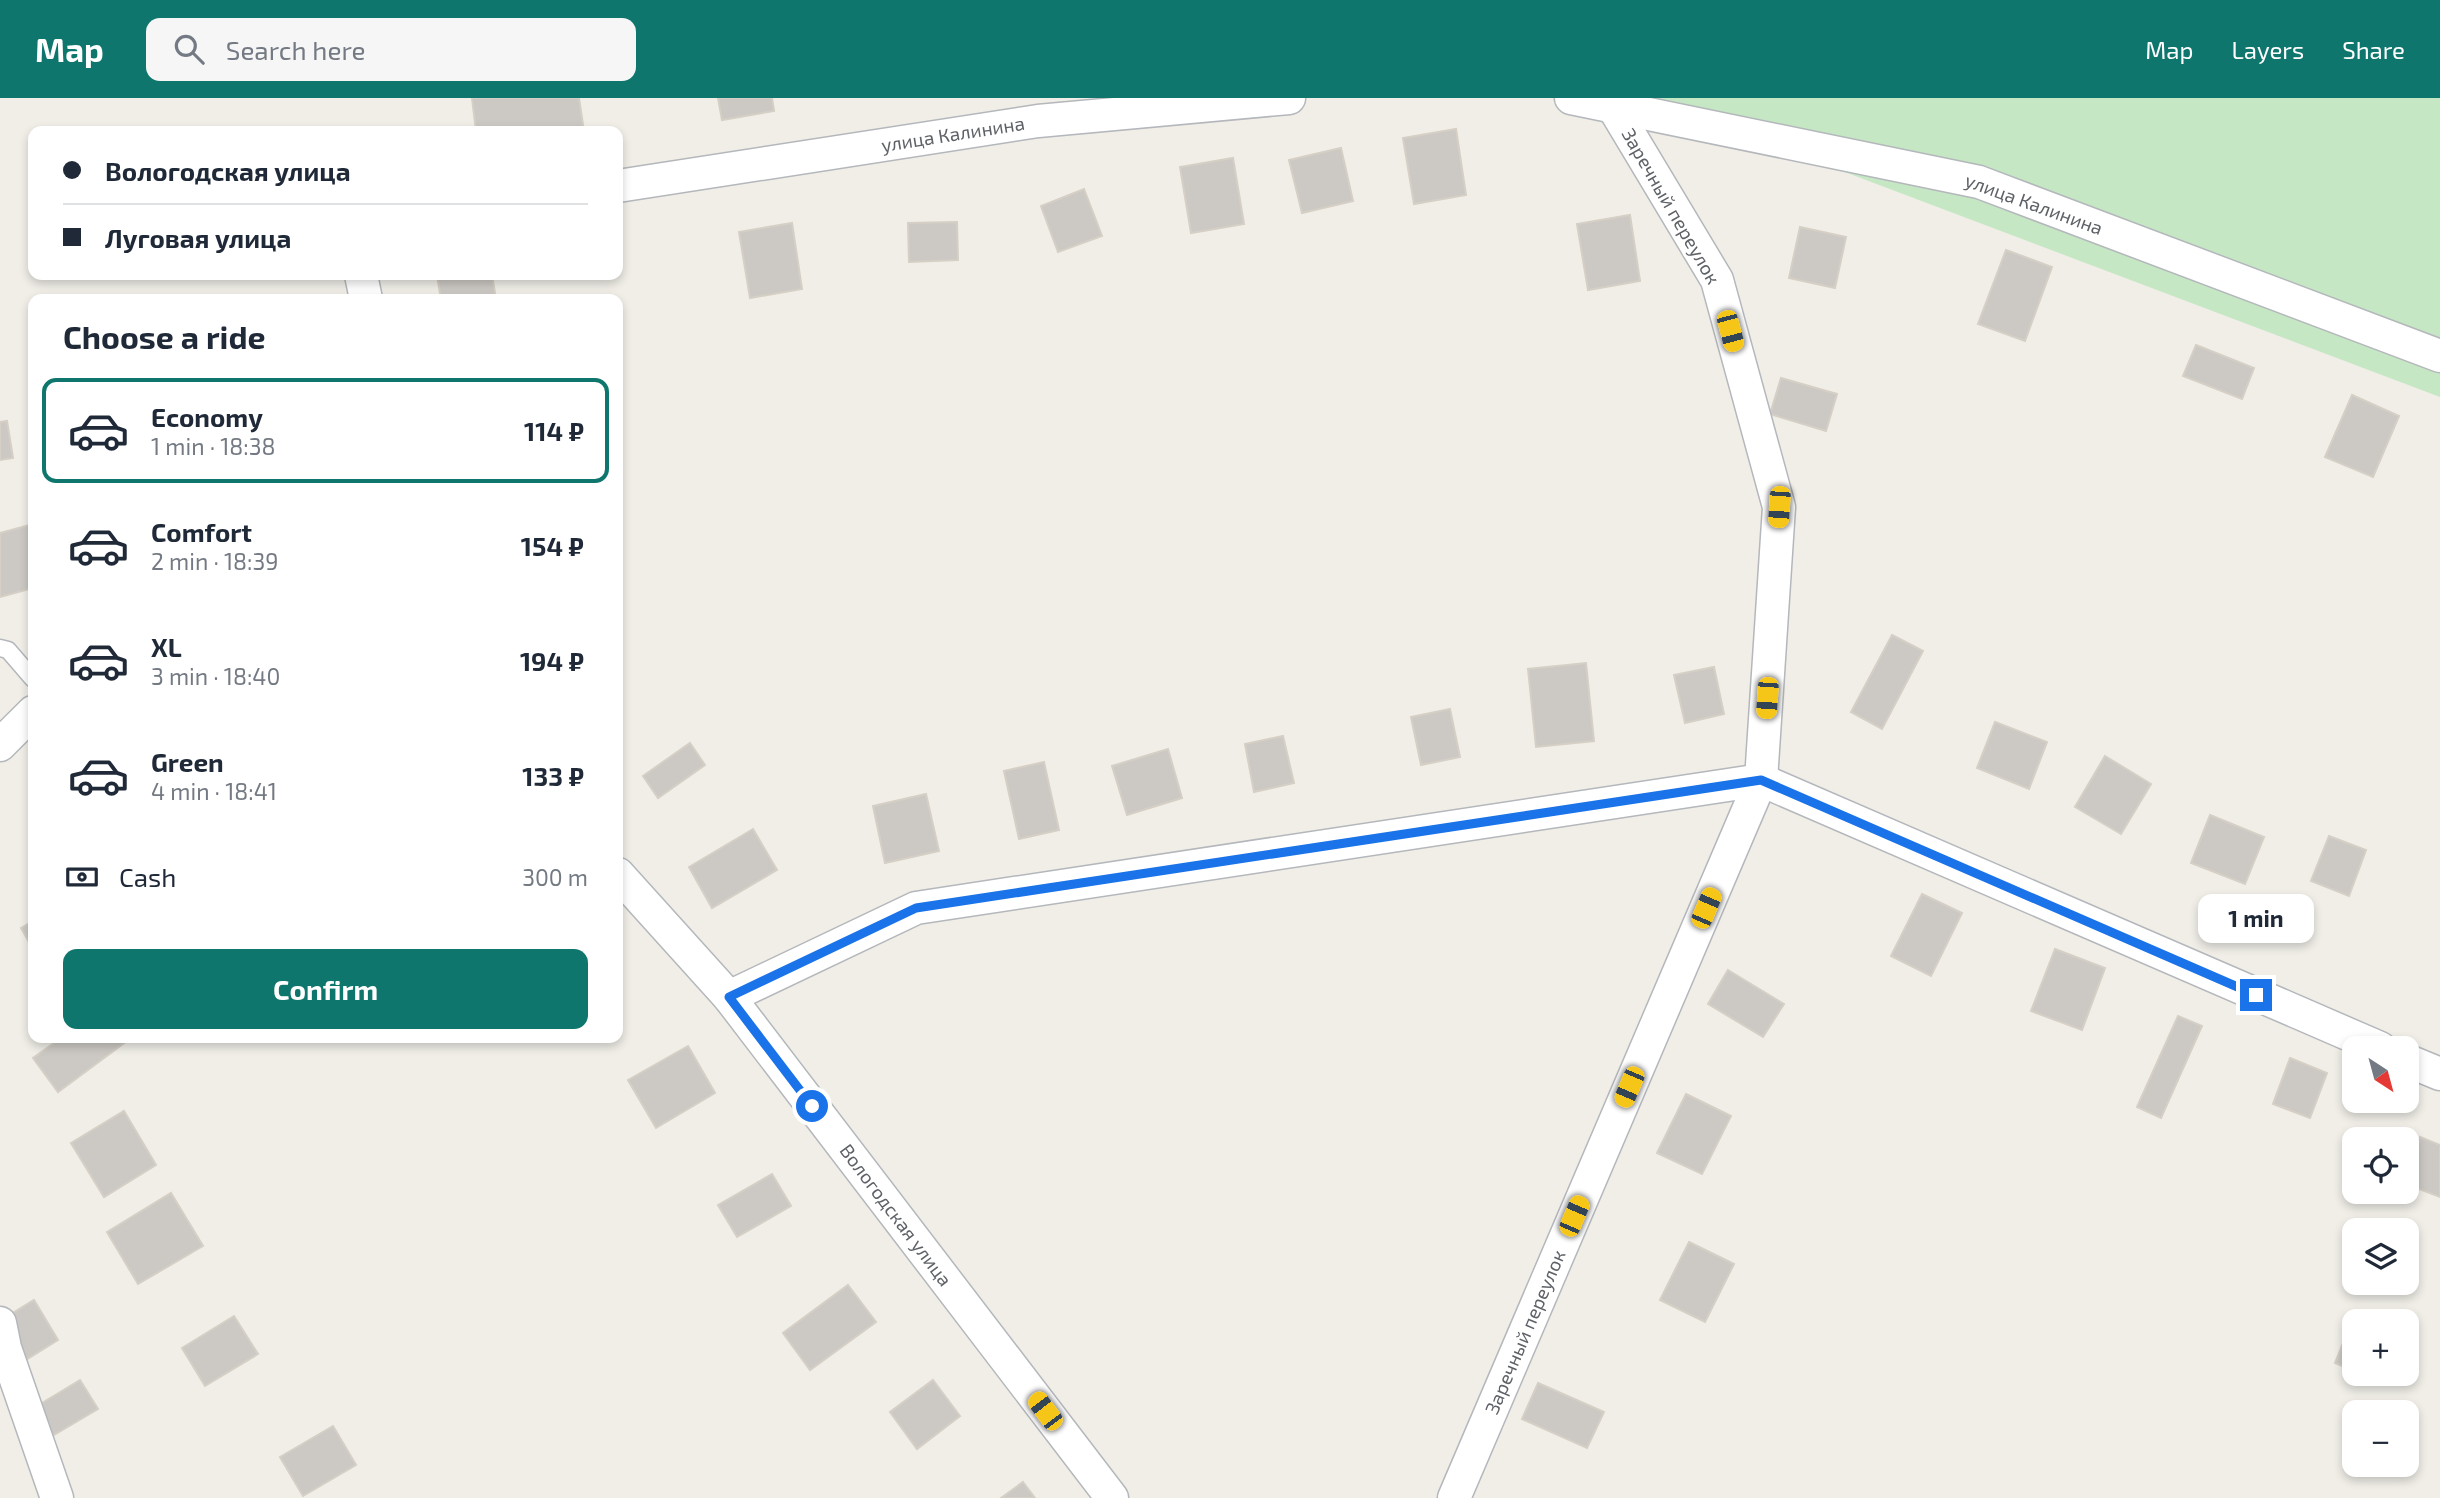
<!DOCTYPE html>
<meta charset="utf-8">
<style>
body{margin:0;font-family:"Exo 2",sans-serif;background:#f6f6f7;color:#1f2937;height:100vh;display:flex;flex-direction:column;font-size:26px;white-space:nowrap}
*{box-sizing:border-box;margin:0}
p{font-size:23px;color:#747a83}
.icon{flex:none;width:38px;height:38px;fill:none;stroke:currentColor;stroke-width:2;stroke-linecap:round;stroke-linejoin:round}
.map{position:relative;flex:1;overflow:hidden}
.side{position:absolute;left:28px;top:196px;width:595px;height:749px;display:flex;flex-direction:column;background:#fff;border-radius:14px;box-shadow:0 4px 10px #0003}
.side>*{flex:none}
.top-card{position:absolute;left:28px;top:28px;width:595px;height:154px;border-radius:14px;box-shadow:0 4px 10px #0003;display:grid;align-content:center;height:154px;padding:0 35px;background:#fff}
.needle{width:46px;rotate:144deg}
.fabs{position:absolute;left:2342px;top:938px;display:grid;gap:14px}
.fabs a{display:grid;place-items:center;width:77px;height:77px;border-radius:14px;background:#fff;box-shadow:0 4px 10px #0003;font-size:35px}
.end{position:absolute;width:32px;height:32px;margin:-16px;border:9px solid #1a73e8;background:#fff;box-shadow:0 0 0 4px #fff}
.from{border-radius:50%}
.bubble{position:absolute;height:49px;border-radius:14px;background:#fff;box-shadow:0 4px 10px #0003;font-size:23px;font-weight:700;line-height:49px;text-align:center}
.car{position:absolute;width:21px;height:42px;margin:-21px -10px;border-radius:9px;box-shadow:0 0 5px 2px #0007;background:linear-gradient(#f5c518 24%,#345 0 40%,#f5c518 0 76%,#345 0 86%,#f5c518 0)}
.top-card b{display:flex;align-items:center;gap:24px;height:66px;font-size:26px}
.top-card b+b{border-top:2px solid #e0e1e3}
.top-card i{width:18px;height:18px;background:#1f2937}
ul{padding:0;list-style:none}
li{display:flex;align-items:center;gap:21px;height:105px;margin:0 14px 10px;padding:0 21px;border:4px solid transparent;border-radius:14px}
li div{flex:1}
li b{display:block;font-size:26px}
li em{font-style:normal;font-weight:700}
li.current{border-color:#0f766e}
li>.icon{width:63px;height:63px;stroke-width:1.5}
h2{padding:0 35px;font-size:32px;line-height:84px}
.pay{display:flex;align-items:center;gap:18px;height:77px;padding:0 35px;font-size:26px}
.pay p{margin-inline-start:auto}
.cta{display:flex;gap:14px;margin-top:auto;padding:14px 35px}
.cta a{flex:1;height:80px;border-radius:14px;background:#0f766e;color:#fff;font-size:28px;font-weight:700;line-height:80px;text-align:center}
header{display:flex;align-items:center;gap:42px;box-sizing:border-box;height:98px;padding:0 35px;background:#0f766e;color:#fff}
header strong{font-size:33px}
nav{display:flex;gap:38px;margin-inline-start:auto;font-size:24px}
.search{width:490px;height:63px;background:#f6f6f7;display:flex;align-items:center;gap:18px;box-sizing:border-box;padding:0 24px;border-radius:14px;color:#747a83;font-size:26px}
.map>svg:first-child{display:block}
</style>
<header>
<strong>Map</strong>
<div class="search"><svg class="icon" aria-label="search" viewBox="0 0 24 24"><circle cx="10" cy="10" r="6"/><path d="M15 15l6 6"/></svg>Search here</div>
<nav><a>Map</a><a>Layers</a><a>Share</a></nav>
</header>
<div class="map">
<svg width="2440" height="1400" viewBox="0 0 2440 1400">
<rect width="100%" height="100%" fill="#f0eee7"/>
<!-- green -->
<path fill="#c5e7c4" d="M 1649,0 L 2440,0 L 2440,299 Z"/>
<!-- building -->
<g fill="#ccc9c4" stroke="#d5cfc5" stroke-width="2">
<path d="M 472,0 L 579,0 L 584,33 L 476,33 Z"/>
<path d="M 718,0 L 772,0 L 774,13 L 722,22 Z"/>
<path d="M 1456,31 L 1466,97 L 1414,106 L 1403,40 Z"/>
<path d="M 1341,50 L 1353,103 L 1302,115 L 1289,62 Z"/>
<path d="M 1233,60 L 1244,126 L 1191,135 L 1180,69 Z"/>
<path d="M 1084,91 L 1102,138 L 1058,154 L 1041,108 Z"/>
<path d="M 1630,117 L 1640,183 L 1588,192 L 1577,126 Z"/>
<path d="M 957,124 L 958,162 L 909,164 L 908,125 Z"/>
<path d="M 792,125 L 802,191 L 750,200 L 739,134 Z"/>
<path d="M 1800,129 L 1846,139 L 1835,190 L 1789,180 Z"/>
<path d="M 2006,152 L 2052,169 L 2025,243 L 1978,226 Z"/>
<path d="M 445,177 L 492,177 L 496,201 L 441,201 L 437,178 Z"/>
<path d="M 2196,247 L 2254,270 L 2242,301 L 2183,278 Z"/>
<path d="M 1781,280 L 1837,296 L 1826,333 L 1770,316 Z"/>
<path d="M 2352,297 L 2399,318 L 2373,379 L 2325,359 Z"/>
<path d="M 7,323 L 13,360 L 0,362 L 0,324 Z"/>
<path d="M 33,426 L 33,490 L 0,499 L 0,435 Z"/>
<path d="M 1892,537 L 1923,553 L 1882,631 L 1851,614 Z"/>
<path d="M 1586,565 L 1594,643 L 1536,649 L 1528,571 Z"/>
<path d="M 1714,569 L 1724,616 L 1685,625 L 1674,577 Z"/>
<path d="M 1450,611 L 1460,659 L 1421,667 L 1411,619 Z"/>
<path d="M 1995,624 L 2047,644 L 2029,691 L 1977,670 Z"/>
<path d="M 1283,638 L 1294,685 L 1254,694 L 1245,646 Z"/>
<path d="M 690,645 L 705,667 L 658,700 L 643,678 Z"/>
<path d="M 1168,651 L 1182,700 L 1127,717 L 1112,668 Z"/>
<path d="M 2105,658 L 2151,686 L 2121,736 L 2075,709 Z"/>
<path d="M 1044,664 L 1059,732 L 1019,741 L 1004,673 Z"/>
<path d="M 926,696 L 939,753 L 885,765 L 873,708 Z"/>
<path d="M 2210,717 L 2264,739 L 2245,786 L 2191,765 Z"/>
<path d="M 753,731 L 777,772 L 712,810 L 689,769 Z"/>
<path d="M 2329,738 L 2366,752 L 2349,798 L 2311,783 Z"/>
<path d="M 1922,796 L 1962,815 L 1931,878 L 1891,858 Z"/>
<path d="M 33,823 L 33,851 L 21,830 Z"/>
<path d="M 2055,851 L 2105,870 L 2082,932 L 2031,913 Z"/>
<path d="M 1728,872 L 1784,906 L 1763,939 L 1708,906 Z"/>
<path d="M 2178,918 L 2202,928 L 2161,1020 L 2137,1009 Z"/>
<path d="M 61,940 L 131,940 L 58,994 L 33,960 Z"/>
<path d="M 688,948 L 715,995 L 656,1030 L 628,982 Z"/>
<path d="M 2290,960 L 2327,975 L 2310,1020 L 2273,1006 Z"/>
<path d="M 1686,996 L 1731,1018 L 1702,1076 L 1657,1055 Z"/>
<path d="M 124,1013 L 156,1067 L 104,1099 L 71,1045 Z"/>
<path d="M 2420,1039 L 2440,1047 L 2440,1099 L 2406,1086 L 2406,1075 Z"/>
<path d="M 772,1076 L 791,1108 L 737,1139 L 718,1107 Z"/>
<path d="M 171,1095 L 203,1148 L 138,1186 L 107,1134 Z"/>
<path d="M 1689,1144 L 1734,1166 L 1705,1224 L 1660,1202 Z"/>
<path d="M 848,1187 L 876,1224 L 810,1272 L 783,1235 Z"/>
<path d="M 34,1202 L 58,1242 L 24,1263 L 0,1223 Z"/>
<path d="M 234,1218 L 258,1256 L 205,1288 L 182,1250 Z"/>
<path d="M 2353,1220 L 2360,1223 L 2354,1223 L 2354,1273 L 2335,1265 Z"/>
<path d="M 80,1282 L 98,1311 L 49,1340 L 32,1311 Z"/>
<path d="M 933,1282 L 960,1318 L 917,1351 L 890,1314 Z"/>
<path d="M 1538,1285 L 1604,1314 L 1587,1350 L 1522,1321 Z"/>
<path d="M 333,1328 L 356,1367 L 303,1398 L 280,1359 Z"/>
<path d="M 1023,1384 L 1035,1400 L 1001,1400 Z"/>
</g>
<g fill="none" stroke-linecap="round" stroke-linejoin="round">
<defs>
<path id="service" d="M 0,550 L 8,552 L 33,581"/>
<g id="minor">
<path d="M 1571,0 L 1979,84 L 2440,258"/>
<path d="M 618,88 L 1038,23 L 1289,0"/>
<path d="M 361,177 L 366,201"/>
<path d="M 0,647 L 33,614"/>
<path d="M 618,776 L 729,899 L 1112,1400"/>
<path d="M 729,899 L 916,810 L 1761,682 L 2380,950"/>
<path d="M 2406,962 L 2440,976"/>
<path d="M 0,1225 L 5,1250 L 57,1400"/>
<path d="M 1454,1400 L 1761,682 L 1779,409 L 1717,182 L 1612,7"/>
</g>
</defs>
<!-- service casing -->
<use href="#service" stroke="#b4b7bb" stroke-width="19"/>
<!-- minor casing -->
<use href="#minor" stroke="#b4b7bb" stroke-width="35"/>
<!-- service -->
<use href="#service" stroke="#fff" stroke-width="16"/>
<!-- minor -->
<use href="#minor" stroke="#fff" stroke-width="32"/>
</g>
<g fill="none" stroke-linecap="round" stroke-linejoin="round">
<!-- route -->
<path stroke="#1a73e8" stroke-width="9" d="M 812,1008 L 729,899 L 916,810 L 1761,682 L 2256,897"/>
</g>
<g text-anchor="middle" stroke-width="6" stroke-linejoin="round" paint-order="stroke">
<!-- street labels -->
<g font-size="19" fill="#5e6267" stroke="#fff">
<text transform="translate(953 36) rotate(-9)" y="7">улица Калинина</text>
<text transform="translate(2034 106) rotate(20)" y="7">улица Калинина</text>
<text transform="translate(1671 108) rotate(60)" y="7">Заречный переулок</text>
<text transform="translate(896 1117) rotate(53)" y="7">Вологодская улица</text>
<text transform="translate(1525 1234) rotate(-67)" y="7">Заречный переулок</text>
</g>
</g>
</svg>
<div class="fabs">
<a><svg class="needle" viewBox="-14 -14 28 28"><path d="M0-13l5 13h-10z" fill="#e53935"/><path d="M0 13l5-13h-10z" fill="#747a83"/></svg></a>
<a><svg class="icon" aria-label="locate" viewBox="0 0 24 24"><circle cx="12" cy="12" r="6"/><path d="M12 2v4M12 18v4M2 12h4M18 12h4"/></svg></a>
<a><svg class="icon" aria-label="layers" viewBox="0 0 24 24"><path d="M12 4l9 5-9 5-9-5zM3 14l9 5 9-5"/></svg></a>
<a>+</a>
<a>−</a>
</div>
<i class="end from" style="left:812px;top:1008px"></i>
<i class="end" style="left:2256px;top:897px"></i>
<div class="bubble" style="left:2198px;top:796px;width:116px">1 min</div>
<i class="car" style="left:1730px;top:233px;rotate:165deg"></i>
<i class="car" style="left:1779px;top:409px;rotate:184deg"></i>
<i class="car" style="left:1767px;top:600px;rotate:184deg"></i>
<i class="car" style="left:1706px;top:810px;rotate:23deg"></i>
<i class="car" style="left:1629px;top:989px;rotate:203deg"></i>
<i class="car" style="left:1574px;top:1118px;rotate:23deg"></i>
<i class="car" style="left:1045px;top:1313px;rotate:323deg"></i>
<div class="top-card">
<b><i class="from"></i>Вологодская улица</b>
<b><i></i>Луговая улица</b>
</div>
<section class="side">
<h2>Choose a ride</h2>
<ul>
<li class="current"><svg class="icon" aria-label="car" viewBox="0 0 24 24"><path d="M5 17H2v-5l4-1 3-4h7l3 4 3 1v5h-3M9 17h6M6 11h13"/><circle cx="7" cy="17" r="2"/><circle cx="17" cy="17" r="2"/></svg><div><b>Economy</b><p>1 min · 18:38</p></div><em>114 ₽</em></li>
<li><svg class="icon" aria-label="car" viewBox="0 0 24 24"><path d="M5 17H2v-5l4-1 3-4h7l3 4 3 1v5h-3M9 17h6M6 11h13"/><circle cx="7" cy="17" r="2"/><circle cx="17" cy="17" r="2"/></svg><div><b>Comfort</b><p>2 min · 18:39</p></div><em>154 ₽</em></li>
<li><svg class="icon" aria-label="car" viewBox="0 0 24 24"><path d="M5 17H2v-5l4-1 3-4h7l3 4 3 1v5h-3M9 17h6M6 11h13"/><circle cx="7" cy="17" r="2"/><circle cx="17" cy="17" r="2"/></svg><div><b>XL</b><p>3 min · 18:40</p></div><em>194 ₽</em></li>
<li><svg class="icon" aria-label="car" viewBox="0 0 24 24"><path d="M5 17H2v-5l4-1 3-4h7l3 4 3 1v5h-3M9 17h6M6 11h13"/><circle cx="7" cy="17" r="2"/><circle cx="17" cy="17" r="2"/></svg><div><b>Green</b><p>4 min · 18:41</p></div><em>133 ₽</em></li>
</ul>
<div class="pay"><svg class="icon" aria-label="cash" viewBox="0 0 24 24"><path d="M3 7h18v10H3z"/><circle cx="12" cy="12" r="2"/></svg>Cash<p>300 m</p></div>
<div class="cta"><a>Confirm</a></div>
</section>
</div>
